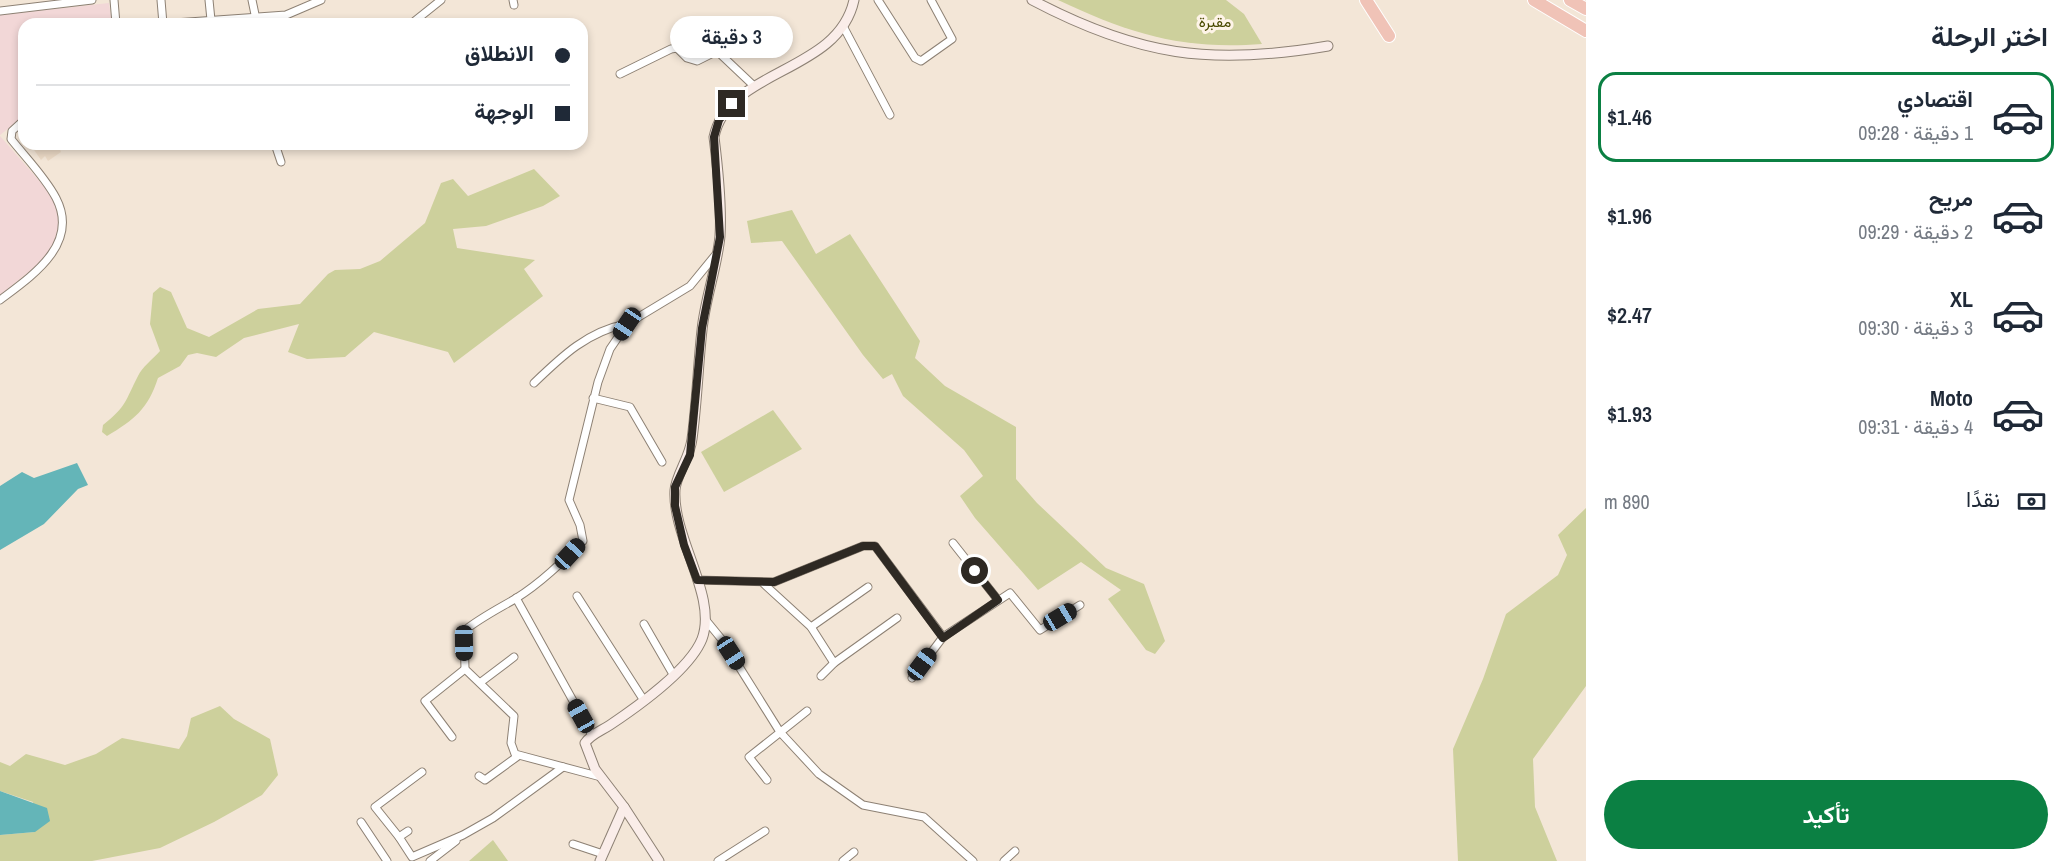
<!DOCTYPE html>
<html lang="ar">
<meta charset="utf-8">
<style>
body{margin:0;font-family:"Archivo Narrow",Vazirmatn,sans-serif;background:#f6f6f7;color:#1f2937;direction:rtl;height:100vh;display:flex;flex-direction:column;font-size:22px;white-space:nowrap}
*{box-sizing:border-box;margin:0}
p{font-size:20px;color:#747a83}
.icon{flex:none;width:33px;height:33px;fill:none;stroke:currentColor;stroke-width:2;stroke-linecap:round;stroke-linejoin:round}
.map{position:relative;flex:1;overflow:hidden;direction:ltr}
.details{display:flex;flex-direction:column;background:#fff;width:480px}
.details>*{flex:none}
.hud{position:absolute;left:18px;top:18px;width:570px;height:132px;border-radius:18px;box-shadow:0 3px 9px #0003;direction:rtl;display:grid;align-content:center;height:132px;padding:0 18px;background:#fff}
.end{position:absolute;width:27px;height:27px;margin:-14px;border:8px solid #2e2923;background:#fff;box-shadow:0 0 0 3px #fff}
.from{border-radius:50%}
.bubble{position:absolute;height:42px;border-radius:21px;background:#fff;box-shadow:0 3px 9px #0003;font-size:20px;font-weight:600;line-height:42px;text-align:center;direction:rtl}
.car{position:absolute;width:18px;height:36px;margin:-18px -9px;border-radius:8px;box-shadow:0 0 4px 2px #0007;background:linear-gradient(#222 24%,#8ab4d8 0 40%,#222 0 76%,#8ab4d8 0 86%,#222 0)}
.hud b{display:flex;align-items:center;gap:21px;height:57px;font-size:22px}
.hud b+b{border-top:2px solid #e0e1e3}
.hud i{width:15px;height:15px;background:#1f2937}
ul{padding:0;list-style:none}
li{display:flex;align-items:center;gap:18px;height:90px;margin:0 12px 9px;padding:0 6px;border:3px solid transparent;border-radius:18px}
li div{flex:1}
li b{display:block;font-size:22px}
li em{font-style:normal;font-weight:600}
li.on{border-color:#0b8043}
li>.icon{width:54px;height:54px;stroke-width:1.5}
h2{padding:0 18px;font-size:27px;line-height:72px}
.pay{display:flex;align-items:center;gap:15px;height:66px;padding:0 18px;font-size:22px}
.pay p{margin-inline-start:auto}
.cta{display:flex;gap:12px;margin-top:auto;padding:12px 18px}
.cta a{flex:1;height:69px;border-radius:36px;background:#0b8043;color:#fff;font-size:24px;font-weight:600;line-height:69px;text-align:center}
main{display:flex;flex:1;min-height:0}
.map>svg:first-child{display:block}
</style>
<main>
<section class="details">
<h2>اختر الرحلة</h2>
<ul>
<li class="on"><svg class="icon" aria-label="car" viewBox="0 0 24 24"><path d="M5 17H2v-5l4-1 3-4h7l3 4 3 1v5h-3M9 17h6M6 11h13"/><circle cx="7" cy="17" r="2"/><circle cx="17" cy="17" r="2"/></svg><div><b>اقتصادي</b><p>1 دقيقة · 09:28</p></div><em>$1.46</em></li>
<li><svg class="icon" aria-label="car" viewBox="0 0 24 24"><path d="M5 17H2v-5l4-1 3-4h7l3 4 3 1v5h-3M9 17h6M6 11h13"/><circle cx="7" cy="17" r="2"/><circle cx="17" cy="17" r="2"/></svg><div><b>مريح</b><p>2 دقيقة · 09:29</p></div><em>$1.96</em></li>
<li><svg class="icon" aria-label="car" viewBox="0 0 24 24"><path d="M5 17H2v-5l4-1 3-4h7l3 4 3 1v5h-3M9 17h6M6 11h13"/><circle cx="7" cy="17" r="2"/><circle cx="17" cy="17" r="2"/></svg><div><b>XL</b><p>3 دقيقة · 09:30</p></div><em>$2.47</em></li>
<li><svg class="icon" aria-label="car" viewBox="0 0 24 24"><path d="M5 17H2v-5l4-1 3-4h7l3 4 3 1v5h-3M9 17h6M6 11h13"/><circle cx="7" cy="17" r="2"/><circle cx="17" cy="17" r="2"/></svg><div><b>Moto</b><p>4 دقيقة · 09:31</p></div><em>$1.93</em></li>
</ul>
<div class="pay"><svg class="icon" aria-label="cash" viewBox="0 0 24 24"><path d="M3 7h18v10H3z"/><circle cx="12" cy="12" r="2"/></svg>نقدًا<p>890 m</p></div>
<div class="cta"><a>تأكيد</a></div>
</section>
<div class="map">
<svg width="1586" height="861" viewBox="0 0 1586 861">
<rect width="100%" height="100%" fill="#f3e6d7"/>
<!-- built -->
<path fill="#ebd9c5" d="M 30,144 L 58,144 L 61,152 L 48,161 L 45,156 L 41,160 Z"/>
<!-- medical -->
<g fill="#f2d7d7">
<path d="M 109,3 L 112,24 L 24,24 L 24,116 L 0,135 L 0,15 Z"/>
<path d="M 0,136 L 49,192 L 56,202 L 60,223 L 58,235 L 45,259 L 0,295 Z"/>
</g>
<!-- green -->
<g fill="#cdd09c">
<path d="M 1058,0 L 1226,0 L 1244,14 L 1262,44 C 1182,50 1130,34 1058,0 Z"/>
<path d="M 534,169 L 560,196 L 543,206 L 486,226 L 453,229 L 457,248 L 535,260 L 524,269 L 543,296 L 454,363 L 448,352 L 374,332 L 345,357 L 307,359 L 288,352 L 299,324 L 244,338 L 216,357 L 197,353 L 188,355 L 180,366 L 158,378 C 148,409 134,420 107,436 L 102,432 L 103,425 C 127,406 125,401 138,376 C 142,367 153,359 160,351 L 150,324 L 153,293 L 160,287 L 171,292 L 187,328 L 209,337 L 258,309 L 300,304 L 328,274 L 335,270 L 360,269 L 380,261 L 425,223 L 441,183 L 453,179 L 468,196 Z"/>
<path d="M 792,210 L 816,254 L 850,234 L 920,341 L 915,358 L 945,386 L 1016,427 L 1016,479 L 1037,503 L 1106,568 L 1144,584 L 1165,641 L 1155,654 L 1146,650 L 1108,599 L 1121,590 L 1081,562 L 1038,590 L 975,518 L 960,496 L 983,476 L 964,450 L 903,396 L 892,374 L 883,379 L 863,355 L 782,241 L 751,243 L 747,221 Z"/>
<path d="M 773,410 L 802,449 L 724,492 L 701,452 Z"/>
<path d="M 1586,508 L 1586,686 L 1533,759 L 1535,807 L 1557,861 L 1458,861 L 1453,749 L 1483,679 L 1506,614 L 1558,575 L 1567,555 L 1558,535 Z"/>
<path d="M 220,706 L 234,719 L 270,739 L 278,775 L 262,795 L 214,822 L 160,848 L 92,861 L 0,861 L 0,835 L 35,832 L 33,802 L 0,791 L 0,762 L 10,766 L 26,754 L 65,765 L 96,754 L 122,738 L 179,749 L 187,736 L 191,718 Z"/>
<path d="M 493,840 L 508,861 L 469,861 Z"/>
</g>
<!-- water -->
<g fill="#64b5b8">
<path d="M 77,463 L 88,485 L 78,489 L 44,524 L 0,550 L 0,486 L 22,472 L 34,478 Z"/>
<path d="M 0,791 L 47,808 L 50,821 L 35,832 L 0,835 Z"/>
</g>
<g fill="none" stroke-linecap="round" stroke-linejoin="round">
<defs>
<g id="street">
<path d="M 114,0 L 116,24"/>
<path d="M 161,0 L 163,24"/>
<path d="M 209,0 L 211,20"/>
<path d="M 252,0 L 257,24"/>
<path d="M 513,0 L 514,5"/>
<path d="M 878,0 L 915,58 L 921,61 L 952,39 L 931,0"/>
<path d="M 0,11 L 92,0"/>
<path d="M 160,24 L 286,15 L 321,0"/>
<path d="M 411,24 L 441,0"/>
<path d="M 843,26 L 890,115"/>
<path d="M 620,74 L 671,49 L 677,48 L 687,58 L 697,61 L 717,51 L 754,86"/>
<path d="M 275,144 L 281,162"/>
<path d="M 0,300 C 32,276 80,244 56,198 C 45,177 26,158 11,139 L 12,131 L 24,120"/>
<path d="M 534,383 C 562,356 588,331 627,324"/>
<path d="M 593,398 L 630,407 L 662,462"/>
<path d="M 953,543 L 998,600"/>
<path d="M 697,580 L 774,582 L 863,546 L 875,546 L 943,637 L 1010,593 L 1040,630 L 1080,605"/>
<path d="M 764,584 L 811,627 L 834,663 L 897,618"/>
<path d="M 577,596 L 643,699"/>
<path d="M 516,598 L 592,735"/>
<path d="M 705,619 L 723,641 L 780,732 L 819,774 L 863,805 L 924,817 L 973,861"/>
<path d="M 644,624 L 674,676"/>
<path d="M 811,627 L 868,587"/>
<path d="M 821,676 L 834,663"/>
<path d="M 912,678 L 943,637"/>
<path d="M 481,682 L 514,657"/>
<path d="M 452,737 L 425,701 L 465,669"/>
<path d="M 479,776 L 485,780 L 518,756"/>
<path d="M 601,777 L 515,754 L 511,743 L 514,716 L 465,669 L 464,631 C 480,618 498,609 515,599 C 541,583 562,562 583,541 L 580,525 L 569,500 L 598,382 L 610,349 L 627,324 L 690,286 L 717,253"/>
<path d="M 767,780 L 749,757 L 807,711"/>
<path d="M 361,822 L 387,861"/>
<path d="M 408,831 L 399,837 L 412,857 L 463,835 L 493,818 L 563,767"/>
<path d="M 399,837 L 375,807 L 422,772"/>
<path d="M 573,844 L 603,854"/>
<path d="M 430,861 L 456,841"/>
<path d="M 718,861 L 765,831"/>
<path d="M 843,861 L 854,852"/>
<path d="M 1004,861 L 1015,851"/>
</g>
<g id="secondary">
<path d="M 1032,0 C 1138,56 1211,66 1328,46"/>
<path d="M 600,861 L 624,807"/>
<path d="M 659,861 L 624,807 L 595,769 L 585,743 C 591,734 601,731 610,725 C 637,707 690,669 702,639 C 718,597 672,537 675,490 C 676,475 690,457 692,439 C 697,403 698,366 702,330 C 705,299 717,268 720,236 C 722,204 718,169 714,137 C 728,68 838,74 854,0"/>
</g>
<g id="highway">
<path d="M 1366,0 L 1389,36"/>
<path d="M 1534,0 L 1586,31"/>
<path d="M 1570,0 L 1586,9"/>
</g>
</defs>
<!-- street casing -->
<use href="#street" stroke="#8d8174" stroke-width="9"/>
<!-- secondary casing -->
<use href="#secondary" stroke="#8d8174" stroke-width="11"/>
<!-- highway casing -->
<use href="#highway" stroke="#fff" stroke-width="14"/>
<!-- street -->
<use href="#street" stroke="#fff" stroke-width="7"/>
<!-- secondary -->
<use href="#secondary" stroke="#faede9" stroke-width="9"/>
<!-- highway -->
<use href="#highway" stroke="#f0c3b7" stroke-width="12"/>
</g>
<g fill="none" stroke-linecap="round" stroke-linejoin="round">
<!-- route -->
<path stroke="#2e2923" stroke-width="8" d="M 732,104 L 719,120 L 714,137 L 720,237 L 702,328 L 690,455 L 675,487 L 675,506 L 684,545 L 697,580 L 774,582 L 863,546 L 875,546 L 943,638 L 998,600 L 975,571"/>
</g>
<g text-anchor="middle" stroke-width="6" stroke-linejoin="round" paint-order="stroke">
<!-- park labels -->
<g font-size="15" fill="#4a4a00" stroke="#fef4e8">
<text x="1215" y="27">مقبرة</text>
</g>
</g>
</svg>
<i class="end from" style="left:975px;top:571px"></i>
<i class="end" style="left:732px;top:104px"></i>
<div class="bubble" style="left:670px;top:16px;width:123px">3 دقيقة</div>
<i class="car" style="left:627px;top:324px;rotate:214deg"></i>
<i class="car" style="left:570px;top:554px;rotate:43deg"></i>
<i class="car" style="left:1060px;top:617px;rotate:59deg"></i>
<i class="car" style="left:464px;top:643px;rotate:179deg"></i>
<i class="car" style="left:731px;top:653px;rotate:147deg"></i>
<i class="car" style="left:922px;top:664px;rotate:37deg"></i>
<i class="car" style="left:581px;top:716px;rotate:331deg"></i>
<div class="hud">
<b><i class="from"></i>الانطلاق</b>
<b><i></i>الوجهة</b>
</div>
</div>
</main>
